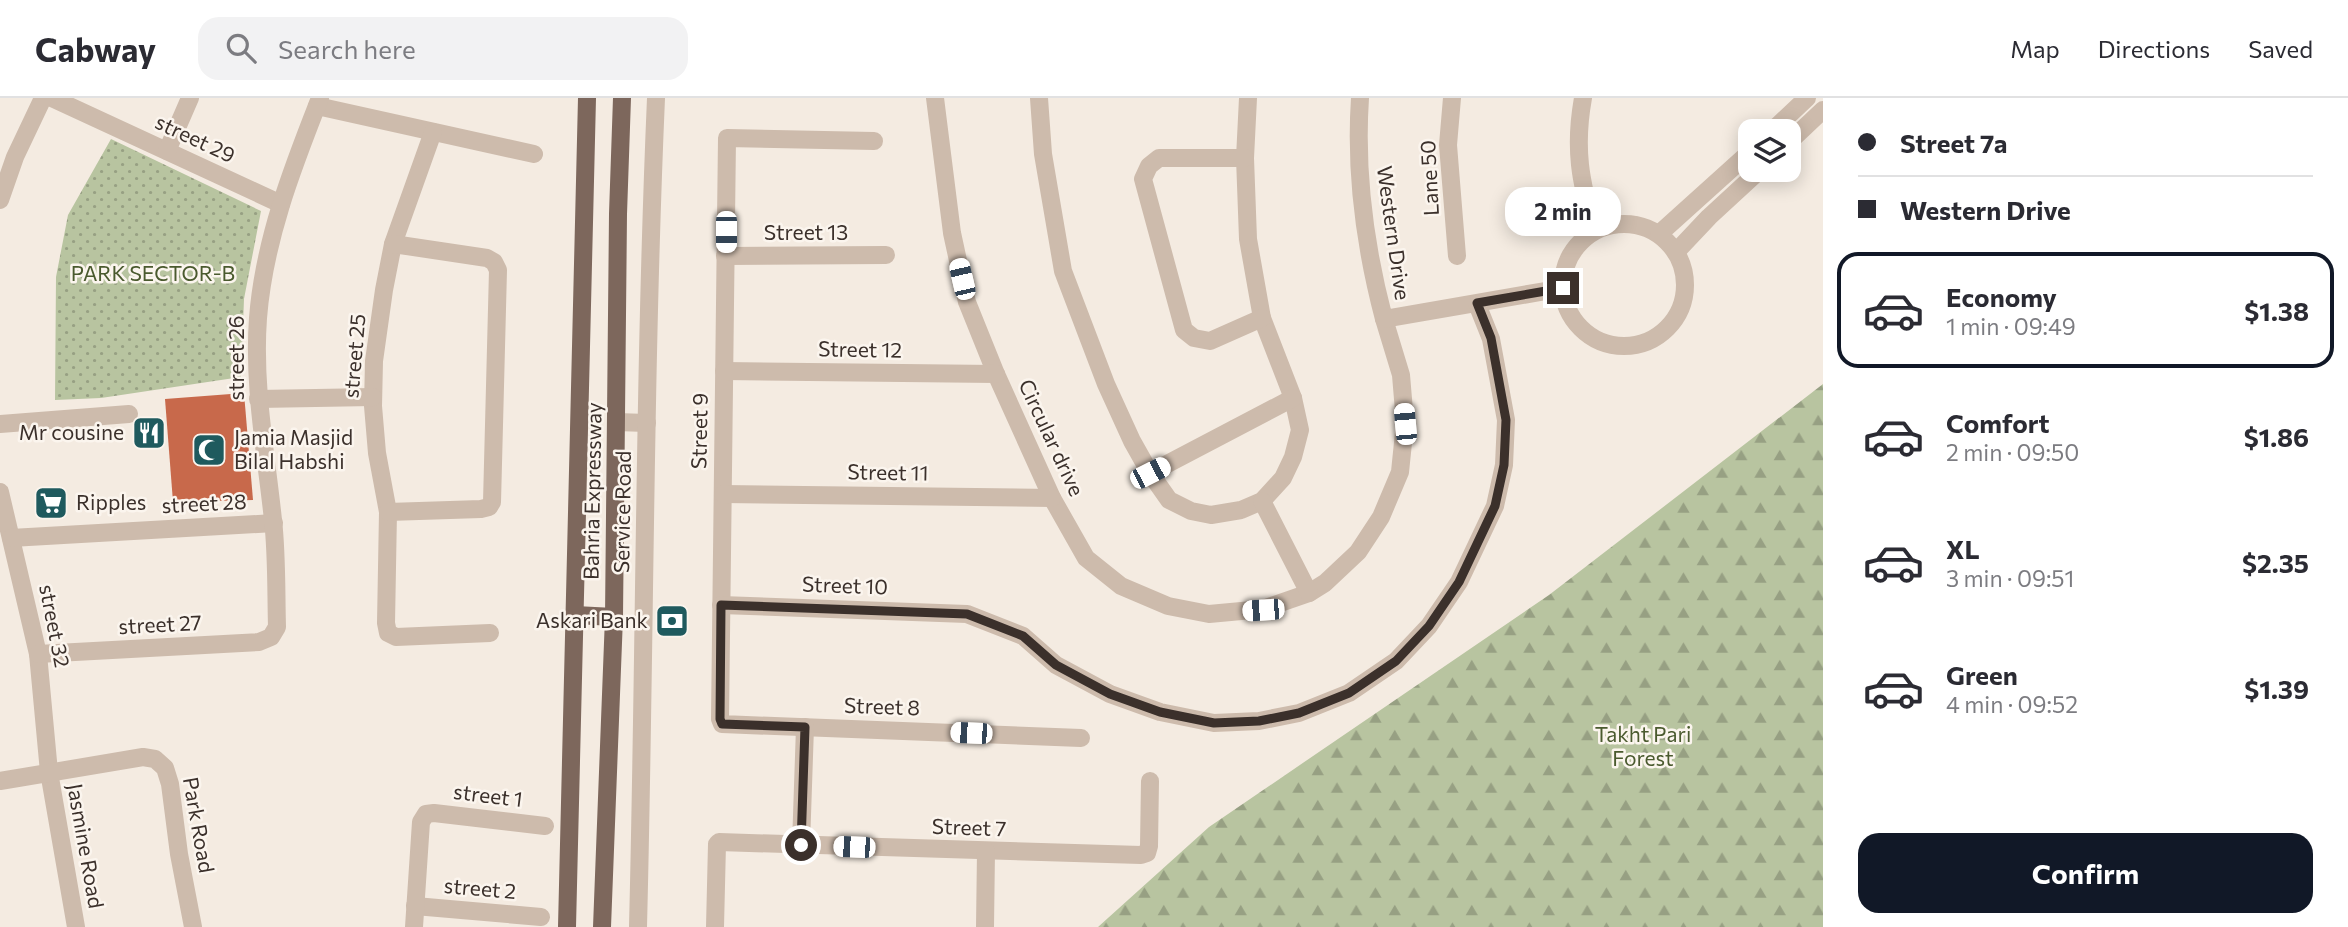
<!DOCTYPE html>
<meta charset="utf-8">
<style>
body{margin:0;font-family:Commissioner,sans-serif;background:#f2f2f3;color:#2b2b33;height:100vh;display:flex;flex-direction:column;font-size:26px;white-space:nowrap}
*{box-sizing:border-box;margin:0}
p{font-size:23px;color:#7c7c81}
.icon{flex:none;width:38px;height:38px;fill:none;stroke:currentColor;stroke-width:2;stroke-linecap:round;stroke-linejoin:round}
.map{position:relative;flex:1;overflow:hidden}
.side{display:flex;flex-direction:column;background:#fff;width:525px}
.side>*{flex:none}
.top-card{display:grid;align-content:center;height:154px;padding:0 35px;background:#fff}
.buttons{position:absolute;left:1738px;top:21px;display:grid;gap:14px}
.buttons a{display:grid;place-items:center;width:63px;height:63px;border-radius:14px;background:#fff;box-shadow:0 4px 18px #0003;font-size:35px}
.end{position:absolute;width:32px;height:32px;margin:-16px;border:9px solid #3b302b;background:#fff;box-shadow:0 0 0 4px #fff}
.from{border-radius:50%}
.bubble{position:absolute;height:49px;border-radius:21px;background:#fff;box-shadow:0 4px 18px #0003;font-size:23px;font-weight:700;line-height:49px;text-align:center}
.car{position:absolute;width:21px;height:42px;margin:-21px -10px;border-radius:9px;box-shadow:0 0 5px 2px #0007;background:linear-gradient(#fff 24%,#345 0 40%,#fff 0 76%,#345 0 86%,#fff 0)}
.top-card b{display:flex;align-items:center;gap:24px;height:66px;font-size:26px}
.top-card b+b{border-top:2px solid #e1e1e2}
.top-card i{width:18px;height:18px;background:#2b2b33}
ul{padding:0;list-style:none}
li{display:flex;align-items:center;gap:21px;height:116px;margin:0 14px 10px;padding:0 21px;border:4px solid transparent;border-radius:21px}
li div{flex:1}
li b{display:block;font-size:26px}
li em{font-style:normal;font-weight:700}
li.on{border-color:#111827}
li>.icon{width:63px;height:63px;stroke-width:1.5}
.button{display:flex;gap:14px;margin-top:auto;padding:14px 35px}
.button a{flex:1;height:80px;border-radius:21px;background:#111827;color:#fff;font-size:28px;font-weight:700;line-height:80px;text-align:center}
header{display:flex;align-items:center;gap:42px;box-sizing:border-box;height:98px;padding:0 35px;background:#fff;border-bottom:2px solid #e1e1e2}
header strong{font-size:33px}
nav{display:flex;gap:38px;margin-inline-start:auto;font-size:24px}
.search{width:490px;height:63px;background:#f2f2f3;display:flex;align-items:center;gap:18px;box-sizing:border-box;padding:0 24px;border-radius:21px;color:#7c7c81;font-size:26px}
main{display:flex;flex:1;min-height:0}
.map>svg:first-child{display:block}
</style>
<header>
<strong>Cabway</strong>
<div class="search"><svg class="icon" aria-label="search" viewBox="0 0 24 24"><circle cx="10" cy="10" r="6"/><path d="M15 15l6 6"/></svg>Search here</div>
<nav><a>Map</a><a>Directions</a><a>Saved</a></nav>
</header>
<main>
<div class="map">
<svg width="1823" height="829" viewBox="0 0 1823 829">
<defs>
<pattern id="forest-firs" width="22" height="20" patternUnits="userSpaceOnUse" patternTransform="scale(1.75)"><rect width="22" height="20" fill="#b8c4a0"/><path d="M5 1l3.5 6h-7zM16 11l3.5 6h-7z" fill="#97a083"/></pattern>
<pattern id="park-dots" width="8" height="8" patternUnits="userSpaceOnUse" patternTransform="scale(1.75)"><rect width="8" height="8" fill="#b8c4a0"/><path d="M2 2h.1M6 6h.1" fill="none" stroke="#97a083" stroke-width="1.8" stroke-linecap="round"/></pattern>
</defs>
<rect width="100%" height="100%" fill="#f4ebe1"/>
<!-- forest -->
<path fill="url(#forest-firs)" d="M 1823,286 L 1823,829 L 1098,829 L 1209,729 L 1549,497 Z"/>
<!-- park -->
<path fill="url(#park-dots)" d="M 111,41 L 261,113 L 244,201 L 241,279 L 101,300 L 55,302 L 56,179 L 68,117 Z"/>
<!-- building -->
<path fill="#c8694b" d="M 244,295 L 253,402 L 173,404 L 165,301 Z"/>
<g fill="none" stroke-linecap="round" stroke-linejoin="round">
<!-- minor -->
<g stroke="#cdbbac" stroke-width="18">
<path d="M 52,0 L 281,106"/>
<path d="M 935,0 L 952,135 L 967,204 L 996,276 L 1052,400 L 1086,460 L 1121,488 L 1168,508 L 1209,516 L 1263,511 L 1309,495 L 1325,485 L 1358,454 L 1381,419 L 1400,374 L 1405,325 L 1401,277 L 1384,221"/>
<path d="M 1039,0 L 1043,56 L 1063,173 L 1106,286 L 1132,343 L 1150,375 L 1169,402 L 1191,413 L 1211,417 L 1241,412 L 1262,403 L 1283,380 L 1293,359 L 1300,332 L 1293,300 L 1262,220 L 1248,141 L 1245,60 L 1248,0"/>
<path d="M 1360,0 C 1355,74 1365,149 1384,221 L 1563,190"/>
<path d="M 1452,0 L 1448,47 L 1457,158"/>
<path d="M 1583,0 C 1574,50 1580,84 1595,132"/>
<path d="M 317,8 L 534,56"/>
<path d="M 1772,33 L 1807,0"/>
<path d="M 433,34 L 393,146 L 384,192 L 374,263 L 373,308 L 377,355 L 388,414 L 386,525 L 388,535 L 396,539 L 490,535"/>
<path d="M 874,43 L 727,40 L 720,621 L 722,626 L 1081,640"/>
<path d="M 1788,45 L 1823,12"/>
<path d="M 167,53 L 190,0"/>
<path d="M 1245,60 L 1159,60 L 1149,68 L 1143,81 L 1184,232 L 1194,240 L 1210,243 L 1262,220"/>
<path d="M 0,102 L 15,59 L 43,0"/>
<circle cx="1624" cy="187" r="61"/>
<path d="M 1659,136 L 1750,54"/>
<path d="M 1676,154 L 1709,119 L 1760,72"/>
<path d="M 725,158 L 886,157"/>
<path d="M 724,273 L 996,276"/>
<path d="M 258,301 L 373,299"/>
<path d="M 616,324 L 647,325"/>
<path d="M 0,326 L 129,316"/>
<path d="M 1150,375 L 1293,300"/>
<path d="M 0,394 L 38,556 L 49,674 L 76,829"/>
<path d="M 723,396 L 1052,400"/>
<path d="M 1262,403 L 1309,495"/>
<path d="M 388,414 L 481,411 L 489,409 L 492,404 L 498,172 L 494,164 L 487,160 L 393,146"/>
<path d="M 11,440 L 274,425"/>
<path d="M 721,507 L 967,516 L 1023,538 L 1056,567 L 1110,596 L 1160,614 L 1214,625 L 1259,623 L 1299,615 L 1349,595 L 1396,563 L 1429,528 L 1459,484 L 1495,408 L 1504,367 L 1506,322 L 1491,241 L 1477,206"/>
<path d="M 38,556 L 259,544 L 271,539 L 277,529 C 276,493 277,457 273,422 C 266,355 253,288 258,220 C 264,143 292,71 320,0"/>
<path d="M 0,683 L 143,659 L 155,661 L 165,670 L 170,686 L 179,756 L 193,829"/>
<path d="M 801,747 L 805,629"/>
<path d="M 415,808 L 541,819"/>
<path d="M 414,829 L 421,724 L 426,716 L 434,715 L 545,728"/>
<path d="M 638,829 C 645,553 644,276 656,0"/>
<path d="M 715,829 L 717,746 L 719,744 L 1141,757 L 1147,755 L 1149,748 L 1150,683"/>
<path d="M 985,829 L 986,753"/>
</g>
<!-- major -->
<g stroke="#7d675c" stroke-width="18">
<path d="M 575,517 L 614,519"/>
<path d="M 567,829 L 587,0"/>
<path d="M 602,829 L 614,519 L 618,116 L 622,0"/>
</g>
</g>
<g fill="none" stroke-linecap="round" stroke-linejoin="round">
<!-- route -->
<path stroke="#3b302b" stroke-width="9" d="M 801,747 L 805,629 L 722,626 L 720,621 L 721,507 L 967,516 L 1023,538 L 1056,567 L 1110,596 L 1160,614 L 1214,625 L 1259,623 L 1299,615 L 1349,595 L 1396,563 L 1412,546 L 1429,528 L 1459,484 L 1495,408 L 1504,367 L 1506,322 L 1491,240 L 1477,205 L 1563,190"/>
</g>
<!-- icons -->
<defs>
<symbol id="restaurant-square" viewBox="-11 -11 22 22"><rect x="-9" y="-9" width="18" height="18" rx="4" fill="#1f5a5e" stroke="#fbf5ee"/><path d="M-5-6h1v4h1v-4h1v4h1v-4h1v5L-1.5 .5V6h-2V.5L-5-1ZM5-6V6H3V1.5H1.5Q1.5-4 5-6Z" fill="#fff"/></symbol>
<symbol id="mosque-square" viewBox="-11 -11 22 22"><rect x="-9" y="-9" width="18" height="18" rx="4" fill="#1f5a5e" stroke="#fbf5ee"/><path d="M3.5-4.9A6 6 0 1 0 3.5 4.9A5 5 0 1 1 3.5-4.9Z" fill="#fff"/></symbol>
<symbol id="supermarket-square" viewBox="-11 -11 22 22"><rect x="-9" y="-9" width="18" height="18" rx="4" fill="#1f5a5e" stroke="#fbf5ee"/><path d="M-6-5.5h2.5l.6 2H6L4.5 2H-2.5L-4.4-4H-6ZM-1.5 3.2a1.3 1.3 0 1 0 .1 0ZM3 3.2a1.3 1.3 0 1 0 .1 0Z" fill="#fff"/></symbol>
<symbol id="bank-square" viewBox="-11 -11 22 22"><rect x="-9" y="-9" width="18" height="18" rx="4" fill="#1f5a5e" stroke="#fbf5ee"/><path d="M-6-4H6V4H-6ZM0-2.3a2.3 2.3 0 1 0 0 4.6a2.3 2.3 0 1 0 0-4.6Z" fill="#fff"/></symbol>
</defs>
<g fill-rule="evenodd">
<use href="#restaurant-square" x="130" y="316" width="38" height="38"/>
<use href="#mosque-square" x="190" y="333" width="38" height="38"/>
<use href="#supermarket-square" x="32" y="386" width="38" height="38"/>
<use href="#bank-square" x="653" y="504" width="38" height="38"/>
</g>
<g text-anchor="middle" stroke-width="5" stroke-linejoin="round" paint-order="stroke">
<!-- street labels -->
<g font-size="21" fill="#3b302b" stroke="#fbf5ee">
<text transform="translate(195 41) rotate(25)" y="7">street 29</text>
<text transform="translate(1430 80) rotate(-93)" y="7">Lane 50</text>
<text x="806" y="142">Street 13</text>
<text transform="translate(1393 135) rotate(82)" y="7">Western Drive</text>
<text transform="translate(860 252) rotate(1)" y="7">Street 12</text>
<text transform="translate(355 258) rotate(-85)" y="7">street 25</text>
<text transform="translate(237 260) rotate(-90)" y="7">street 26</text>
<text transform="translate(700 333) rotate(-89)" y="7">Street 9</text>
<text transform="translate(1051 340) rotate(65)" y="7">Circular drive</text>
<text transform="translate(888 375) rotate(1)" y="7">Street 11</text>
<text transform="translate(593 393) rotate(-89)" y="7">Bahria Expressway</text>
<text transform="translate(204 406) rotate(-3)" y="7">street 28</text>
<text transform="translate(623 414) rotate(-89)" y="7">Service Road</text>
<text transform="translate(845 488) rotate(2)" y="7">Street 10</text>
<text transform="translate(160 527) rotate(-3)" y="7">street 27</text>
<text transform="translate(54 528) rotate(79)" y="7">street 32</text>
<text transform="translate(882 609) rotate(2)" y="7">Street 8</text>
<text transform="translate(488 698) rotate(7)" y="7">street 1</text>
<text transform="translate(198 727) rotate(80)" y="7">Park Road</text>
<text transform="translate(969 730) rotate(2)" y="7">Street 7</text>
<text transform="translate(85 748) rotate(80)" y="7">Jasmine Road</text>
<text transform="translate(480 791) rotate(5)" y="7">street 2</text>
</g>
<!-- park labels -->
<g font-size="21" fill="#4a5a2e" stroke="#fbf5ee">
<text x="153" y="183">PARK SECTOR-B</text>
<text x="1643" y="644">Takht Pari<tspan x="1643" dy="24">Forest</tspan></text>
</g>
<!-- poi labels -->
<g font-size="21" fill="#3b302b" stroke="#fbf5ee" text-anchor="end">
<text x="124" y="342">Mr cousine</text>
<text x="234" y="347" text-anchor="start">Jamia Masjid<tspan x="234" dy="24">Bilal Habshi</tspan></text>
<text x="76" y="412" text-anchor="start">Ripples</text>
<text x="648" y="530">Askari Bank</text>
</g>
</g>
</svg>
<div class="buttons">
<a><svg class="icon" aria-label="layers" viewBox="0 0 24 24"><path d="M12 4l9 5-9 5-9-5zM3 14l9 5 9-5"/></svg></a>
</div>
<i class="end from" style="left:801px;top:747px"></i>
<i class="end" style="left:1563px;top:190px"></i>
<div class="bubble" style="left:1505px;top:89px;width:116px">2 min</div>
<i class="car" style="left:726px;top:134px;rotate:180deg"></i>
<i class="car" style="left:962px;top:181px;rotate:347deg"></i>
<i class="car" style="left:1405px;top:326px;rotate:355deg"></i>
<i class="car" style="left:1150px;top:375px;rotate:63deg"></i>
<i class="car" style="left:1263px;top:512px;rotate:266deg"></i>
<i class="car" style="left:971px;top:635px;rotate:272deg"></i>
<i class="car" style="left:854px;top:749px;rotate:272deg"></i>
</div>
<section class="side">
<div class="top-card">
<b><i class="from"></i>Street 7a</b>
<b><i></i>Western Drive</b>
</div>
<ul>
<li class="on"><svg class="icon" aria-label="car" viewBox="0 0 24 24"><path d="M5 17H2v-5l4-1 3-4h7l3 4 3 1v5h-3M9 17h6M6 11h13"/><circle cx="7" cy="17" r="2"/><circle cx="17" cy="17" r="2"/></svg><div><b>Economy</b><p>1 min · 09:49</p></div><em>$1.38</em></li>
<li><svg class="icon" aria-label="car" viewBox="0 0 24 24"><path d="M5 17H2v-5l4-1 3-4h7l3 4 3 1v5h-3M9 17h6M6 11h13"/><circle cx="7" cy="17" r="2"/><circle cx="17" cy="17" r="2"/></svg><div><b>Comfort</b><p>2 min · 09:50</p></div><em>$1.86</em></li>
<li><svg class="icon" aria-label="car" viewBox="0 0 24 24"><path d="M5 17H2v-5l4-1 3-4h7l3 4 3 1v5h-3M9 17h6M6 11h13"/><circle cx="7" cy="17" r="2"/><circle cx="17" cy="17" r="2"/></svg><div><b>XL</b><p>3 min · 09:51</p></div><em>$2.35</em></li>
<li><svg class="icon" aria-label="car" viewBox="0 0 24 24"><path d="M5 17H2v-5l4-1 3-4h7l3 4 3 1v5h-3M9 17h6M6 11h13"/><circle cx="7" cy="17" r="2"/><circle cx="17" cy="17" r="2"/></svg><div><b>Green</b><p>4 min · 09:52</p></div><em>$1.39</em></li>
</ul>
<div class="button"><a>Confirm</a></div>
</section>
</main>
